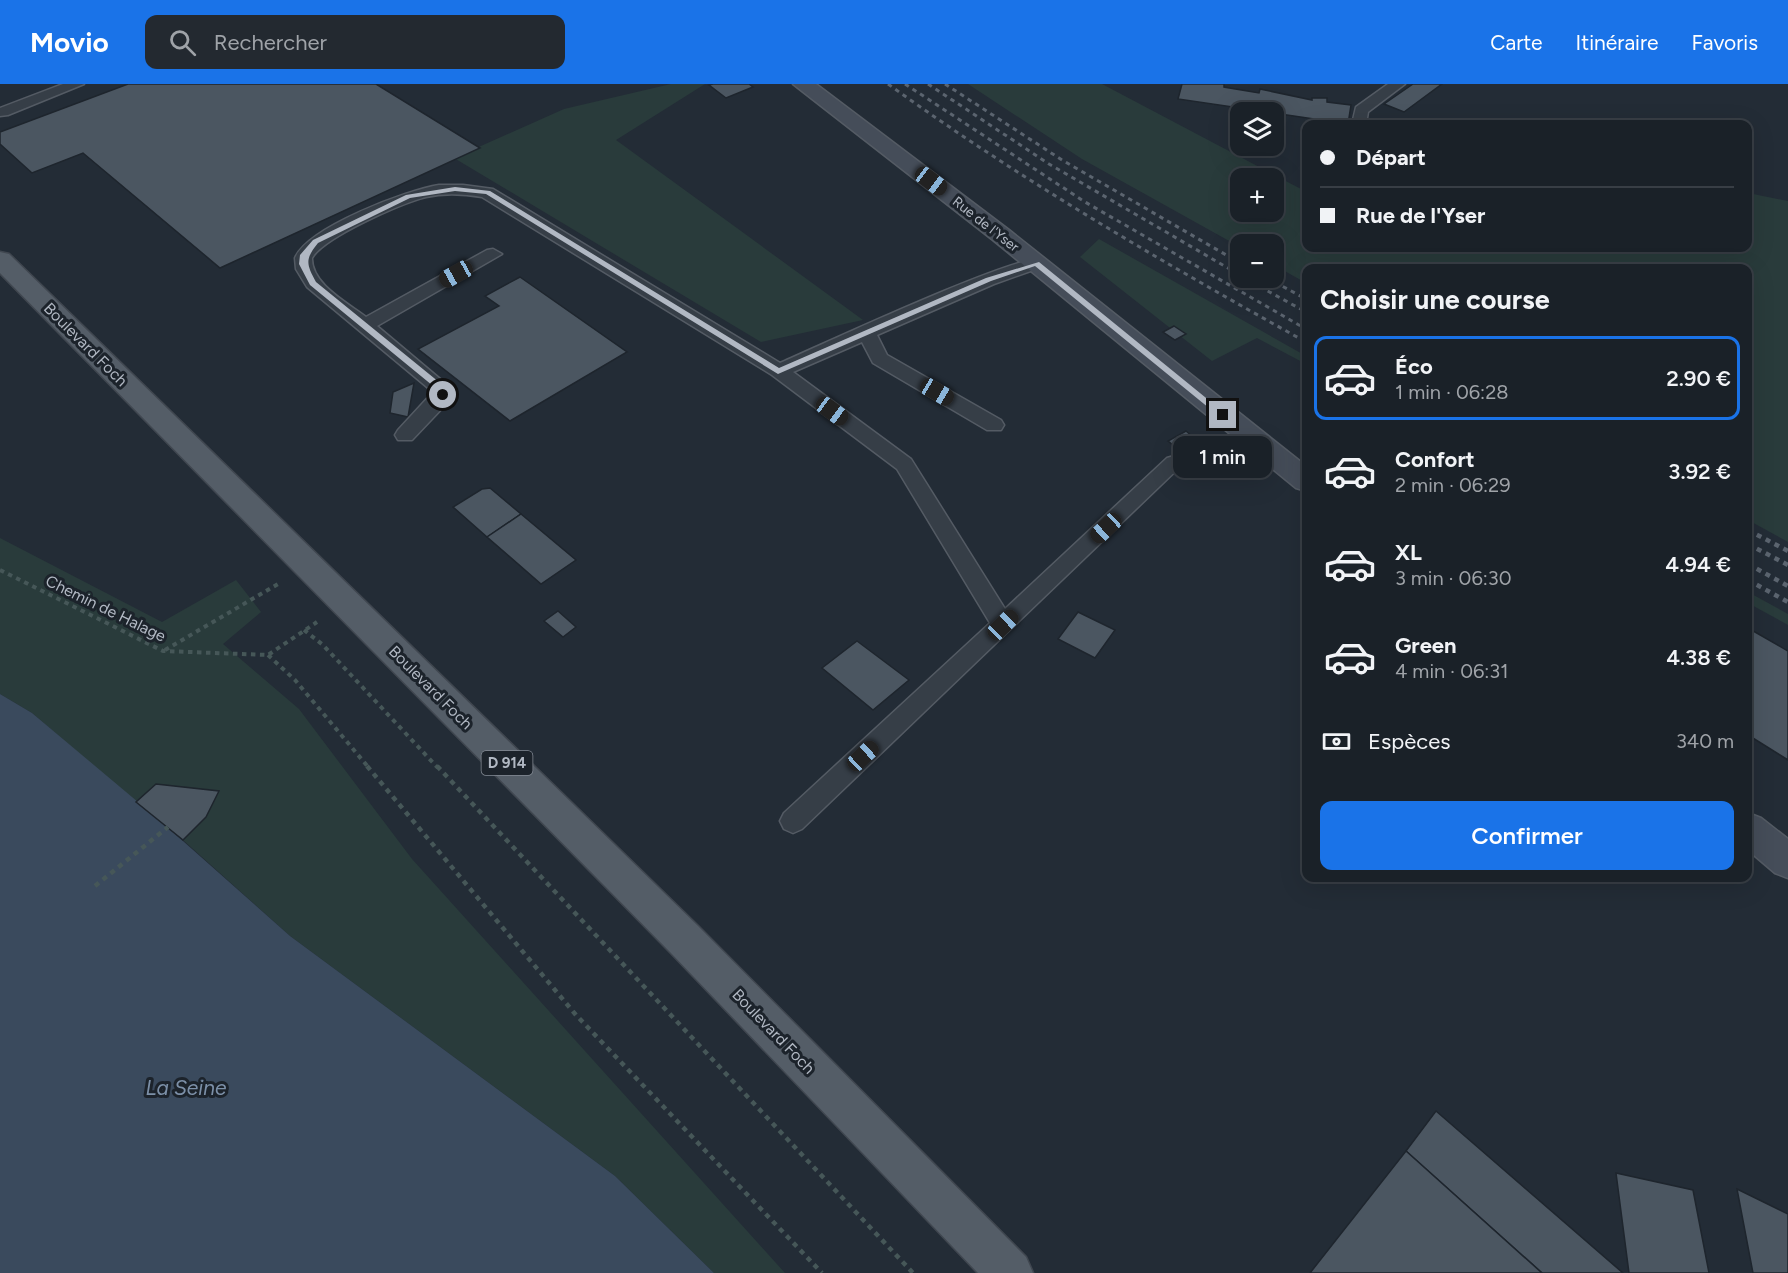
<!DOCTYPE html>
<html lang="fr">
<meta charset="utf-8">
<style>
body{margin:0;font-family:Figtree,sans-serif;background:#232930;color:#f1f3f6;height:100vh;display:flex;flex-direction:column;font-size:22px;white-space:nowrap}
*{box-sizing:border-box;margin:0}
p{font-size:20px;color:#9fa3a8}
.icon{flex:none;width:33px;height:33px;fill:none;stroke:currentColor;stroke-width:2;stroke-linecap:round;stroke-linejoin:round}
.map{position:relative;flex:1;overflow:hidden}
.drawer{position:absolute;left:1302px;top:180px;width:450px;height:618px;display:flex;flex-direction:column;background:#1a2128;border-radius:12px;box-shadow:0 6px 24px #0002,0 0 0 2px #383e45}
.drawer>*{flex:none}
.guide{position:absolute;left:1302px;top:36px;width:450px;height:132px;border-radius:12px;box-shadow:0 6px 24px #0002,0 0 0 2px #383e45;display:grid;align-content:center;height:132px;padding:0 18px;background:#1a2128}
.fabs{position:absolute;left:1230px;top:18px;display:grid;gap:12px}
.fabs a{display:grid;place-items:center;width:54px;height:54px;border-radius:12px;background:#1a2128;box-shadow:0 6px 24px #0002,0 0 0 2px #383e45;font-size:30px}
.end{position:absolute;width:27px;height:27px;margin:-14px;border:8px solid #b1b8c3;background:#111;box-shadow:0 0 0 3px #111}
.from{border-radius:50%}
.bubble{position:absolute;height:42px;border-radius:12px;background:#1a2128;box-shadow:0 6px 24px #0002,0 0 0 2px #383e45;font-size:20px;font-weight:600;line-height:42px;text-align:center}
.car{position:absolute;width:18px;height:36px;margin:-18px -9px;border-radius:8px;box-shadow:0 0 4px 2px #0007;background:linear-gradient(#222 24%,#8ab4d8 0 40%,#222 0 76%,#8ab4d8 0 86%,#222 0)}
.guide b{display:flex;align-items:center;gap:21px;height:57px;font-size:22px}
.guide b+b{border-top:2px solid #383e45}
.guide i{width:15px;height:15px;background:#f1f3f6}
ul{padding:0;list-style:none}
li{display:flex;align-items:center;gap:18px;height:84px;margin:0 12px 9px;padding:0 6px;border:3px solid transparent;border-radius:12px}
li div{flex:1}
li b{display:block;font-size:22px}
li em{font-style:normal;font-weight:600}
li.active{border-color:#1a73e8}
li>.icon{width:54px;height:54px;stroke-width:1.5}
h2{padding:0 18px;font-size:27px;line-height:72px}
.pay{display:flex;align-items:center;gap:15px;height:66px;padding:0 18px;font-size:22px}
.pay p{margin-inline-start:auto}
.primary-button{display:flex;gap:12px;margin-top:auto;padding:12px 18px}
.primary-button a{flex:1;height:69px;border-radius:12px;background:#1a73e8;color:#fff;font-size:24px;font-weight:600;line-height:69px;text-align:center}
header{display:flex;align-items:center;gap:36px;box-sizing:border-box;height:84px;padding:0 30px;background:#1a73e8;color:#fff}
header strong{font-size:28px}
nav{display:flex;gap:33px;margin-inline-start:auto;font-size:21px}
.search{width:420px;height:54px;background:#232930;display:flex;align-items:center;gap:15px;box-sizing:border-box;padding:0 21px;border-radius:12px;color:#9fa3a8;font-size:22px}
.map>svg:first-child{display:block}
</style>
<header>
<strong>Movio</strong>
<div class="search"><svg class="icon" aria-label="search" viewBox="0 0 24 24"><circle cx="10" cy="10" r="6"/><path d="M15 15l6 6"/></svg>Rechercher</div>
<nav><a>Carte</a><a>Itinéraire</a><a>Favoris</a></nav>
</header>
<div class="map">
<svg width="1788" height="1189" viewBox="0 0 1788 1189">
<rect width="100%" height="100%" fill="#232c36"/>
<!-- green -->
<g fill="#293b3b" fill-rule="evenodd">
<path d="M 671,0 L 705,0 L 616,56 L 863,236 L 761,258 L 454,74 L 564,25 Z"/>
<path d="M 968,0 L 1102,0 L 1301,105 L 1306,101 L 1306,164 L 1748,164 L 1748,109 L 1788,117 L 1788,458 L 1748,436 L 1748,184 L 1306,184 L 1306,199 L 1274,181 L 1274,160 L 1240,160 L 1240,163 L 1082,75 ZM 1274,94 L 1274,128 L 1240,128 L 1240,94 Z"/>
<path d="M 1099,155 L 1306,272 L 1306,280 L 1257,254 L 1212,277 L 1080,173 Z"/>
<path d="M 0,454 L 162,538 L 236,496 L 261,528 L 223,560 L 299,625 L 412,775 L 785,1189 L 714,1189 L 615,1092 L 290,852 L 183,756 L 206,733 L 219,707 L 156,700 L 136,718 L 32,629 L 0,610 Z"/>
<path d="M 1748,508 L 1788,530 L 1788,541 L 1748,519 Z"/>
</g>
<!-- water -->
<path fill="#3a4a5d" d="M 0,610 L 32,629 L 157,734 L 290,852 L 615,1092 L 714,1189 L 0,1189 Z"/>
<!-- building -->
<g fill="#4b5661" stroke="#1e252d" stroke-width="1.5">
<path d="M 128,0 L 376,0 L 480,64 L 220,184 L 83,69 L 32,89 L 0,60 L 0,48 Z"/>
<path d="M 713,0 L 749,0 L 753,3 L 726,14 L 709,1 Z"/>
<path d="M 1182,0 L 1224,0 L 1224,3 L 1259,9 L 1260,5 L 1312,16 L 1312,14 L 1327,14 L 1327,18 L 1351,21 L 1348,40 L 1178,15 Z"/>
<path d="M 1413,0 L 1442,0 L 1404,28 L 1384,20 Z"/>
<path d="M 520,193 L 627,268 L 510,337 L 418,265 L 499,222 L 485,212 Z"/>
<path d="M 1174,242 L 1186,250 L 1175,256 L 1163,248 Z"/>
<path d="M 414,299 L 408,333 L 390,329 L 393,308 Z"/>
<path d="M 1186,347 L 1201,360 L 1183,369 L 1168,357 Z"/>
<path d="M 490,404 L 521,430 L 487,453 L 453,423 L 482,405 Z"/>
<path d="M 521,430 L 576,476 L 541,500 L 487,453 Z"/>
<path d="M 558,527 L 576,543 L 563,553 L 544,537 Z"/>
<path d="M 1078,528 L 1115,546 L 1095,574 L 1058,555 Z"/>
<path d="M 1748,544 L 1788,567 L 1788,676 L 1748,651 Z"/>
<path d="M 857,557 L 909,596 L 873,626 L 822,584 Z"/>
<path d="M 156,700 L 219,707 L 206,733 L 183,756 L 136,718 Z"/>
<path d="M 1436,1027 L 1623,1189 L 1542,1189 L 1406,1067 Z"/>
<path d="M 1406,1067 L 1542,1189 L 1310,1189 Z"/>
<path d="M 1616,1089 L 1693,1106 L 1709,1189 L 1629,1189 Z"/>
<path d="M 1737,1105 L 1788,1130 L 1788,1189 L 1753,1189 Z"/>
</g>
<g fill="none" stroke-linecap="round" stroke-linejoin="round">
<defs>
<g id="lane">
<path d="M 63,0 L 84,0 L 8,31 L 0,32 L 0,24 Z"/>
<path d="M 1388,0 L 1405,0 L 1368,28 L 1366,40 L 1352,40 L 1356,23 Z"/>
<path d="M 439,101 L 463,101 L 493,105 L 780,279 C 817,263 1018,169 1042,175 L 1045,179 L 1042,183 L 994,200 L 877,251 L 887,271 L 1001,336 L 1004,341 L 1001,346 L 987,346 L 873,279 L 862,258 L 793,288 L 911,375 L 1005,525 L 1167,374 L 1174,372 L 1181,374 L 1184,379 L 802,745 L 793,749 L 784,745 L 780,737 L 784,729 L 990,539 L 897,385 L 772,291 L 482,113 C 464,110 444,109 426,113 C 402,119 324,153 312,174 C 311,200 348,219 366,233 L 487,166 L 493,165 L 502,170 L 377,242 L 452,305 L 450,316 L 412,356 L 398,356 L 395,351 L 398,346 L 433,308 L 307,203 L 296,185 L 295,174 C 308,143 407,106 439,101 Z"/>
</g>
<g id="secondary">
<path d="M 793,0 L 816,0 L 1009,146 L 1306,382 L 1306,407 L 1296,404 L 993,156 Z"/>
<path d="M 1748,729 L 1761,734 L 1788,755 L 1788,794 L 1775,789 L 1748,766 Z"/>
</g>
<path id="primary" d="M 0,168 L 9,170 L 698,842 L 1026,1173 L 1033,1189 L 978,1189 L 670,868 L 0,189 Z"/>
</defs>
<!-- lane casing -->
<use href="#lane" stroke="#545b64" stroke-width="3"/>
<!-- secondary casing -->
<use href="#secondary" stroke="#545b64" stroke-width="3"/>
<!-- primary casing -->
<use href="#primary" stroke="#404750" stroke-width="3"/>
<!-- path-far1 -->
<g stroke="#465758" stroke-width="4" stroke-dasharray="4.5 4.5" stroke-linecap="butt">
<path d="M 0,486 L 163,567 L 268,571 L 317,538"/>
<path d="M 304,546 L 323,561 L 438,684"/>
<path d="M 165,566 L 278,500"/>
<path d="M 268,571 L 295,596 L 369,684"/>
</g>
<!-- path -->
<g stroke="#465758" stroke-width="4.5" stroke-dasharray="5 5" stroke-linecap="butt">
<path d="M 367,682 L 576,931 L 822,1189"/>
<path d="M 437,682 L 913,1189"/>
<path d="M 95,802 L 168,743"/>
</g>
<!-- lane -->
<use href="#lane" fill="#363e47" fill-rule="evenodd"/>
<!-- secondary -->
<use href="#secondary" fill="#454d59" fill-rule="evenodd"/>
<!-- primary -->
<use href="#primary" fill="#545d67" fill-rule="evenodd"/>
<!-- rail-far1 -->
<g stroke="#5b646f" stroke-width="3" stroke-dasharray="4.5 4.5" stroke-linecap="butt">
<path d="M 888,0 C 1021,96 1162,178 1306,258"/>
<path d="M 905,0 L 1085,118 L 1306,245"/>
<path d="M 928,0 L 1049,80 L 1240,191"/>
<path d="M 945,0 L 1062,76 L 1240,179"/>
<path d="M 1244,194 L 1306,228"/>
<path d="M 1267,194 L 1306,215"/>
</g>
<!-- rail -->
<g stroke="#5b646f" stroke-width="4.5" stroke-dasharray="5 5" stroke-linecap="butt">
<path d="M 1748,446 L 1788,467"/>
<path d="M 1748,460 L 1788,481"/>
<path d="M 1748,480 L 1788,502"/>
<path d="M 1748,496 L 1788,518"/>
</g>
</g>
<!-- route -->
<path fill="#b1b8c3" d="M 455,103 L 490,107 L 779,284 L 986,194 L 1039,178 L 1227,331 L 1220,333 L 1035,182 L 991,197 L 778,290 L 486,110 L 455,107 L 410,114 L 318,159 C 305,175 306,180 316,198 L 445,303 L 447,311 L 441,313 L 438,306 L 310,201 L 299,180 L 300,171 L 313,156 L 406,111 Z"/>
<g text-anchor="middle" stroke-width="6" stroke-linejoin="round" paint-order="stroke">
<!-- far-street labels -->
<g font-size="14" fill="#b1b8c3" stroke="#1c232b">
<text transform="translate(986 140) rotate(38)" y="5">Rue de l'Yser</text>
</g>
<!-- shield labels -->
<rect fill="#1c232b" stroke="#848b95" stroke-width="1.5" x="481.5" y="667" width="51" height="24" rx="4.5"/>
<g font-size="15" font-weight="bold" fill="#b1b8c3">
<text x="507" y="684">D 914</text>
</g>
<!-- street labels -->
<g font-size="16" fill="#b1b8c3" stroke="#1c232b">
<text transform="translate(86 260) rotate(45)" y="6">Boulevard Foch</text>
<text transform="translate(106 524) rotate(26)" y="6">Chemin de Halage</text>
<text transform="translate(431 603) rotate(45)" y="6">Boulevard Foch</text>
<text transform="translate(774 947) rotate(46)" y="6">Boulevard Foch</text>
</g>
<!-- near-water labels -->
<g font-size="21" font-style="italic" fill="#7c90a8" stroke="#1c232b">
<text x="186" y="1011">La Seine</text>
</g>
</g>
</svg>
<div class="fabs">
<a><svg class="icon" aria-label="layers" viewBox="0 0 24 24"><path d="M12 4l9 5-9 5-9-5zM3 14l9 5 9-5"/></svg></a>
<a>+</a>
<a>−</a>
</div>
<i class="end from" style="left:443px;top:311px"></i>
<i class="end" style="left:1223px;top:331px"></i>
<div class="bubble" style="left:1173px;top:352px;width:99px">1 min</div>
<i class="car" style="left:931px;top:97px;rotate:127deg"></i>
<i class="car" style="left:456px;top:190px;rotate:241deg"></i>
<i class="car" style="left:937px;top:308px;rotate:120deg"></i>
<i class="car" style="left:832px;top:327px;rotate:126deg"></i>
<i class="car" style="left:1106px;top:444px;rotate:227deg"></i>
<i class="car" style="left:1003px;top:541px;rotate:46deg"></i>
<i class="car" style="left:863px;top:672px;rotate:47deg"></i>
<div class="guide">
<b><i class="from"></i>Départ</b>
<b><i></i>Rue de l'Yser</b>
</div>
<section class="drawer">
<h2>Choisir une course</h2>
<ul>
<li class="active"><svg class="icon" aria-label="car" viewBox="0 0 24 24"><path d="M5 17H2v-5l4-1 3-4h7l3 4 3 1v5h-3M9 17h6M6 11h13"/><circle cx="7" cy="17" r="2"/><circle cx="17" cy="17" r="2"/></svg><div><b>Éco</b><p>1 min · 06:28</p></div><em>2.90 €</em></li>
<li><svg class="icon" aria-label="car" viewBox="0 0 24 24"><path d="M5 17H2v-5l4-1 3-4h7l3 4 3 1v5h-3M9 17h6M6 11h13"/><circle cx="7" cy="17" r="2"/><circle cx="17" cy="17" r="2"/></svg><div><b>Confort</b><p>2 min · 06:29</p></div><em>3.92 €</em></li>
<li><svg class="icon" aria-label="car" viewBox="0 0 24 24"><path d="M5 17H2v-5l4-1 3-4h7l3 4 3 1v5h-3M9 17h6M6 11h13"/><circle cx="7" cy="17" r="2"/><circle cx="17" cy="17" r="2"/></svg><div><b>XL</b><p>3 min · 06:30</p></div><em>4.94 €</em></li>
<li><svg class="icon" aria-label="car" viewBox="0 0 24 24"><path d="M5 17H2v-5l4-1 3-4h7l3 4 3 1v5h-3M9 17h6M6 11h13"/><circle cx="7" cy="17" r="2"/><circle cx="17" cy="17" r="2"/></svg><div><b>Green</b><p>4 min · 06:31</p></div><em>4.38 €</em></li>
</ul>
<div class="pay"><svg class="icon" aria-label="cash" viewBox="0 0 24 24"><path d="M3 7h18v10H3z"/><circle cx="12" cy="12" r="2"/></svg>Espèces<p>340 m</p></div>
<div class="primary-button"><a>Confirmer</a></div>
</section>
</div>
